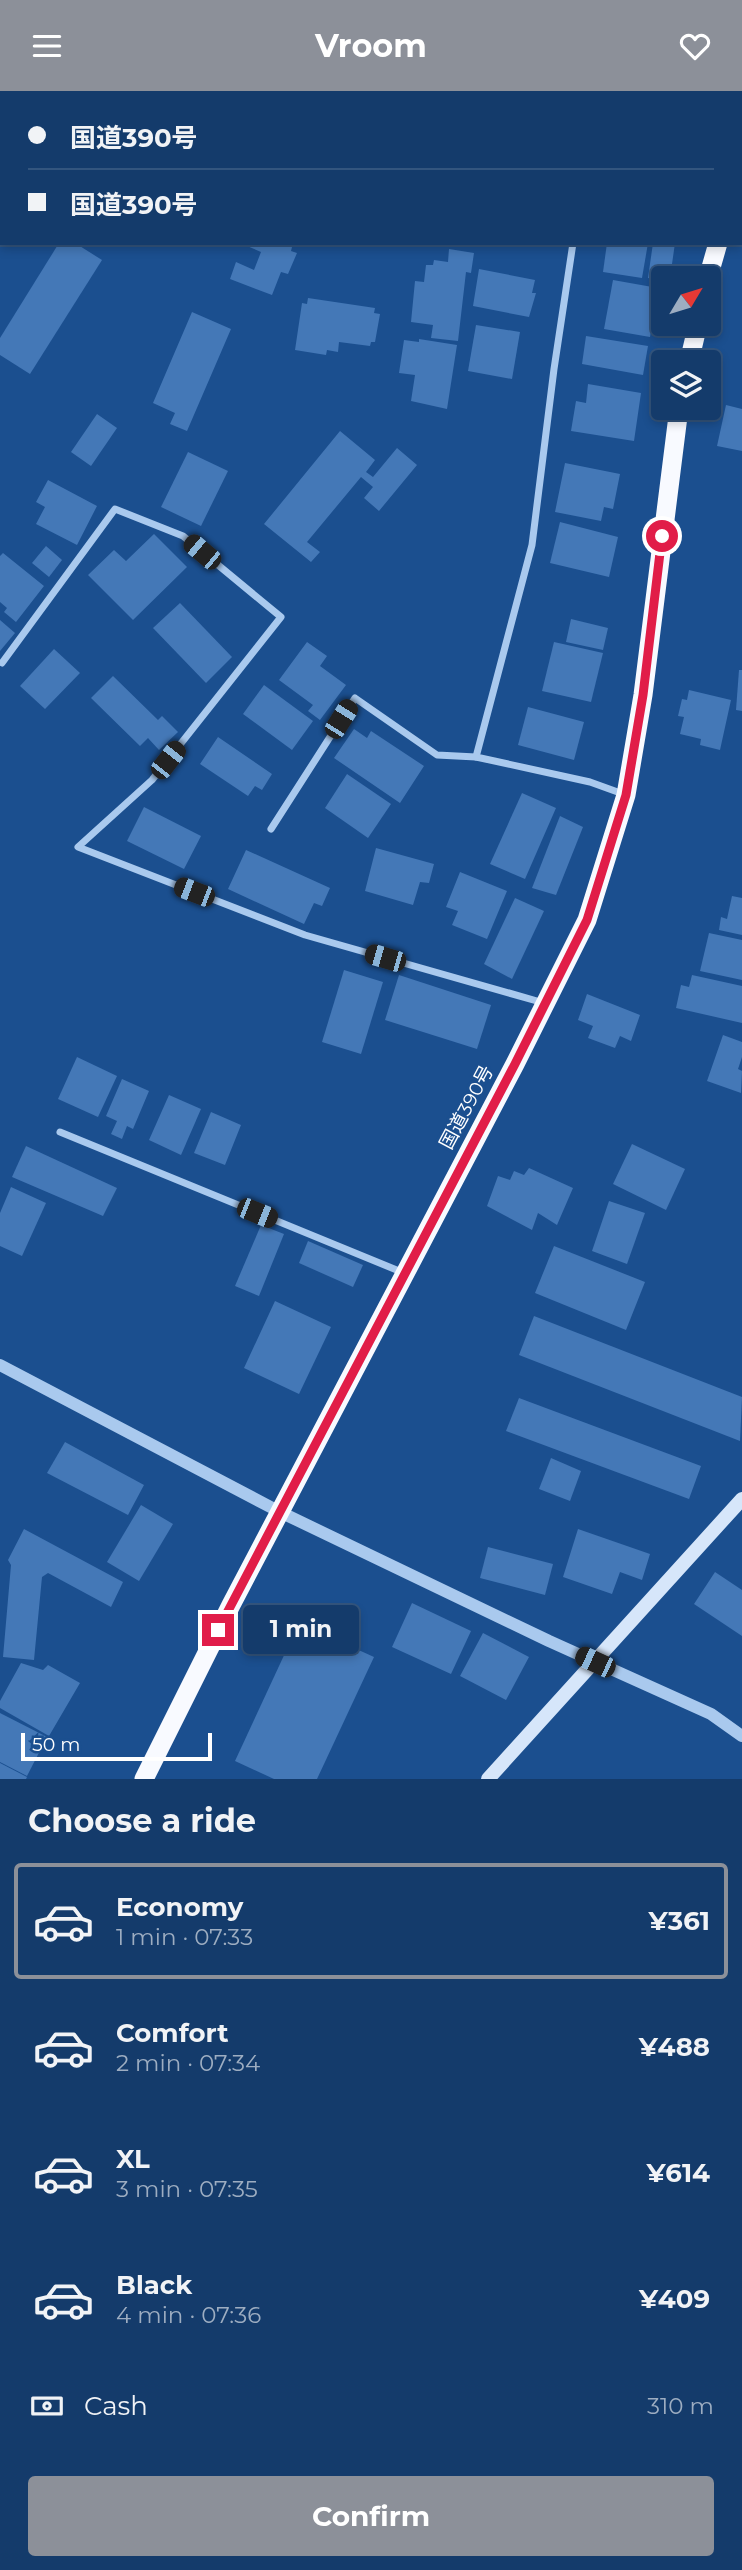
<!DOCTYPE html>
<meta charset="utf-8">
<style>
body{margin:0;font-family:Montserrat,"Noto Sans JP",sans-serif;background:#1d4271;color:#f1f3f6;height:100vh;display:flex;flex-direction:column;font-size:26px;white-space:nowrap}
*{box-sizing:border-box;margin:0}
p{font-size:23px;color:#9dadc1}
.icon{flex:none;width:38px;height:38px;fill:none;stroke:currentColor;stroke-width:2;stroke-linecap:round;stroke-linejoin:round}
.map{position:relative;height:1688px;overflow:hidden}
.drawer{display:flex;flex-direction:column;background:#143b6b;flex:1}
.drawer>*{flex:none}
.guide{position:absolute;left:0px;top:0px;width:742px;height:154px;box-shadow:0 4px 10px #0003,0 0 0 2px #33557e;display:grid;align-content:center;height:154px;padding:0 28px;background:#143b6b}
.needle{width:46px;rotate:52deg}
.buttons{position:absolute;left:651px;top:175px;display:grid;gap:14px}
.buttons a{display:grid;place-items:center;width:70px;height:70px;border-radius:7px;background:#143b6b;box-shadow:0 4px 10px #0003,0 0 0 2px #33557e;font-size:35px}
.scale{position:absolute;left:21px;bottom:18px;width:191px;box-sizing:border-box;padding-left:7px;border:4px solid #fff;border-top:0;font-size:19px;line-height:24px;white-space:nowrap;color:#fff;-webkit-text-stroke:5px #1b4f8f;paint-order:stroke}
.end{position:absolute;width:32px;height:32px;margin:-16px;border:9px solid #e11d48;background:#fff;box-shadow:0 0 0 4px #fff}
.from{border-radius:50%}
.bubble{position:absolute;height:49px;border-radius:7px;background:#143b6b;box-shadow:0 4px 10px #0003,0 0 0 2px #33557e;font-size:23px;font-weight:700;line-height:49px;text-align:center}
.car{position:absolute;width:21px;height:42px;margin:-21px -10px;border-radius:9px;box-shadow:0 0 5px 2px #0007;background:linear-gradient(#222 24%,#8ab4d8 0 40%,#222 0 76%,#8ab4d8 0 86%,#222 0)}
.guide b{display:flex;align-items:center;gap:24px;height:66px;font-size:26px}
.guide b+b{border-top:2px solid #33557e}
.guide i{width:18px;height:18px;background:#f1f3f6}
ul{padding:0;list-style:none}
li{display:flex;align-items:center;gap:21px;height:116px;margin:0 14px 10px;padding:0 14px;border:4px solid transparent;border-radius:7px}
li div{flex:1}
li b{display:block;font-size:26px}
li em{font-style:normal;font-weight:700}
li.on{border-color:#8c9099}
li>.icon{width:63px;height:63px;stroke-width:1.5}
h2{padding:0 28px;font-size:32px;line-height:84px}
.pay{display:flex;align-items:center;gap:18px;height:77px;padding:0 28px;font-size:26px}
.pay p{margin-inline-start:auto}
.cta{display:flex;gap:14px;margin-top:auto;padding:14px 28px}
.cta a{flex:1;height:80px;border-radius:7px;background:#8c9099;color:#fff;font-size:28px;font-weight:700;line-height:80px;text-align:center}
header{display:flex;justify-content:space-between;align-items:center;height:91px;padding:0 28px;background:#8c9099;color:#fff;font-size:32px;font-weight:700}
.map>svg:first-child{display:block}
</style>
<header><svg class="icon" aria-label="menu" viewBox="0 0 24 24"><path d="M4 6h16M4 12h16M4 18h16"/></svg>Vroom<svg class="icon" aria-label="heart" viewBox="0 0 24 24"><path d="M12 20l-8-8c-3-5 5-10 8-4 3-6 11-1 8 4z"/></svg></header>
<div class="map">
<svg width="742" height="1688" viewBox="0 0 742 1688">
<rect width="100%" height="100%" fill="#1b4f8f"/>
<!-- building -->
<g fill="#4478b7">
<path d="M 59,152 L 75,152 L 102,169 L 30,283 L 0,264 L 0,247 Z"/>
<path d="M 240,152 L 293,152 L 291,160 L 297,162 L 288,183 L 281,181 L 272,204 L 230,188 L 236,171 L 254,179 L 261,161 Z"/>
<path d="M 607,152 L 648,152 L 642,187 L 603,181 Z"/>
<path d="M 653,152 L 675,152 L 670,187 L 663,187 L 663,189 L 648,187 Z"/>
<path d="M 449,158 L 474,162 L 471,182 L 466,181 L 458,250 L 431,247 L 433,234 L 411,231 L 415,190 L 424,191 L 426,174 L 433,174 L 434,169 L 448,171 Z"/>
<path d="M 479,178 L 535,189 L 532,202 L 536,202 L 529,226 L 473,215 Z"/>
<path d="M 613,189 L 658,197 L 650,246 L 604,238 Z"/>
<path d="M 308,207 L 375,217 L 374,222 L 380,223 L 375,251 L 371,251 L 370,255 L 339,251 L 338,261 L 327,259 L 326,264 L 295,259 L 302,212 L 307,213 Z"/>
<path d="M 192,221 L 231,238 L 187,340 L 170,333 L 175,322 L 153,312 Z"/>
<path d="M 476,234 L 520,241 L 512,288 L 468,280 Z"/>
<path d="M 586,245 L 648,255 L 643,284 L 582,273 Z"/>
<path d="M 419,248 L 457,254 L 447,318 L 411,310 L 415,284 L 399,282 L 404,249 L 419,251 Z"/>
<path d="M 588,293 L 641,302 L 634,350 L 571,340 L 576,310 L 586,312 Z"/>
<path d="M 726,314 L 742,318 L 742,360 L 717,355 Z"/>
<path d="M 97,323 L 117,337 L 91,375 L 71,361 Z"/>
<path d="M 340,340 L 375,369 L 366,381 L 373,386 L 397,357 L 417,374 L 379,420 L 364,407 L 373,396 L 361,386 L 307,451 L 320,461 L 311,471 L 264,433 Z"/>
<path d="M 188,361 L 228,380 L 201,435 L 161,416 Z"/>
<path d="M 565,372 L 620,383 L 613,418 L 604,416 L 601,430 L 555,421 Z"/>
<path d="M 48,389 L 97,415 L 77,454 L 36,433 L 45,416 L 36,411 Z"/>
<path d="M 560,431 L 618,446 L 609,486 L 550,472 Z"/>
<path d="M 154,443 L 187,476 L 133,529 L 88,484 L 114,459 L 126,470 Z"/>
<path d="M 46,455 L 62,469 L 49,486 L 32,472 Z"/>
<path d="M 3,462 L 44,495 L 16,531 L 4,521 L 7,517 L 0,511 L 0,465 Z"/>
<path d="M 180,512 L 232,566 L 206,592 L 153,537 Z"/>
<path d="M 571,528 L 608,537 L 603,559 L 566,551 Z"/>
<path d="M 0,529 L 15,542 L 0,560 Z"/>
<path d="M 307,551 L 327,565 L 320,575 L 346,594 L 320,629 L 308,620 L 313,614 L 279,589 Z"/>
<path d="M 554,551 L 603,562 L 591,611 L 542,600 Z"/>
<path d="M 54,558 L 80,582 L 45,618 L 20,595 Z"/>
<path d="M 739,579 L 742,579 L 742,620 L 736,619 Z"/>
<path d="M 113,585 L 158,629 L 162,625 L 178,641 L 159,659 L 148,647 L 140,655 L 91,607 Z"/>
<path d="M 264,594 L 313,630 L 292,659 L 243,623 Z"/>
<path d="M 689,599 L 731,609 L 720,659 L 700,654 L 701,648 L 680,643 L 684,626 L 678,625 L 682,608 L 687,609 Z"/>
<path d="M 528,616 L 584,631 L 574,669 L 518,654 Z"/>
<path d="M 354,638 L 367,647 L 371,640 L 424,675 L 400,712 L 334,667 Z"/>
<path d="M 218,646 L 272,683 L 262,699 L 255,695 L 248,705 L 200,673 Z"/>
<path d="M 347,683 L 391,713 L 368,747 L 325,717 Z"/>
<path d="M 522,702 L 556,717 L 525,788 L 490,773 Z"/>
<path d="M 144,716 L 201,745 L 184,778 L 127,750 Z"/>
<path d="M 560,725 L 583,736 L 556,804 L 532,797 Z"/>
<path d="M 376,757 L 434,773 L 429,792 L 420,791 L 413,814 L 365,800 Z"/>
<path d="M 246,759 L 330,797 L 322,815 L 314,812 L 304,833 L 228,798 Z"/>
<path d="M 460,781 L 507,800 L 487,848 L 452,834 L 458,820 L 446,816 Z"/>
<path d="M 732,805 L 742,807 L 742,844 L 719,839 L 721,826 L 727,828 Z"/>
<path d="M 515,807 L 544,820 L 512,888 L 484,873 Z"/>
<path d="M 709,842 L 742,849 L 742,889 L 700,880 Z"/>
<path d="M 344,879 L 383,891 L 361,963 L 322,951 Z"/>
<path d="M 399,884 L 491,914 L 477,958 L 385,929 Z"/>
<path d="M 692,884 L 742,895 L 742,932 L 676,917 L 681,894 L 689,896 Z"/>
<path d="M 587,903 L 640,924 L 631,950 L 620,945 L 615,957 L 588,947 L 593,935 L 578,929 Z"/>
<path d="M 723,944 L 742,951 L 742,966 L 738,978 L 742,980 L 741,1002 L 707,990 Z"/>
<path d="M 77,966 L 117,985 L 98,1026 L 58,1008 Z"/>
<path d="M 122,988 L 149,1000 L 133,1038 L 127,1035 L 122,1048 L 111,1043 L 117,1030 L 106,1025 Z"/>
<path d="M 169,1004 L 201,1018 L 181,1064 L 149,1049 Z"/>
<path d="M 211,1021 L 241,1034 L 225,1074 L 194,1062 Z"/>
<path d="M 632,1053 L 685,1078 L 666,1119 L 613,1093 Z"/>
<path d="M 26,1055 L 117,1097 L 103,1125 L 12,1086 Z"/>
<path d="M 529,1077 L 573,1097 L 557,1134 L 538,1122 L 532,1139 L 487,1115 L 498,1085 L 510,1089 L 514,1080 L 524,1084 Z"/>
<path d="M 11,1096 L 46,1112 L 22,1165 L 0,1155 L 0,1122 Z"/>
<path d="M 609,1110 L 645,1122 L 627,1173 L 592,1160 Z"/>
<path d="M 261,1134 L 284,1143 L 259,1205 L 235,1195 Z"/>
<path d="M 308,1150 L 363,1174 L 353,1196 L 299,1172 Z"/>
<path d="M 554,1155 L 645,1191 L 626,1239 L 535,1202 Z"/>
<path d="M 275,1210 L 331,1236 L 299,1303 L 244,1277 Z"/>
<path d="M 534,1225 L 742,1306 L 740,1350 L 519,1264 Z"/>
<path d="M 519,1307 L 701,1375 L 689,1408 L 506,1340 Z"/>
<path d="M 65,1351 L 144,1394 L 128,1424 L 47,1382 Z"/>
<path d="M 551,1367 L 581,1380 L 570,1410 L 539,1398 Z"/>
<path d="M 141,1414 L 173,1433 L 139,1490 L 107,1471 Z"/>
<path d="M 24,1438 L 123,1491 L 111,1516 L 48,1482 L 42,1486 L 34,1569 L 3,1566 L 11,1474 L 8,1469 Z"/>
<path d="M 578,1438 L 650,1463 L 642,1489 L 620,1481 L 612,1503 L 563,1486 Z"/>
<path d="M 488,1456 L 553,1473 L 545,1504 L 480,1487 Z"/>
<path d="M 715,1481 L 742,1499 L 742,1545 L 694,1513 Z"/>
<path d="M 412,1512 L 471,1540 L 451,1583 L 392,1556 Z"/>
<path d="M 299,1532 L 374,1566 L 317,1688 L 274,1688 L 235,1670 Z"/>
<path d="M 483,1542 L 529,1566 L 506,1609 L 460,1585 Z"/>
<path d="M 21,1572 L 43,1579 L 48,1574 L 80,1592 L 49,1645 L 0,1617 L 0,1610 Z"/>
<path d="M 0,1622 L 47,1646 L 27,1685 L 0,1671 Z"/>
<path d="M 0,1672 L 27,1686 L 26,1688 L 0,1688 Z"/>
</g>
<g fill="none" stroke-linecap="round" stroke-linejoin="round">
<!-- minor -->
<g stroke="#a9c9ee" stroke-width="7">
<path d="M 128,2 L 129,0"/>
<path d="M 597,2 L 597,0"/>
<path d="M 0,83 L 2,83"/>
<path d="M 573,152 L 554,278 L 532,454 L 476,666 L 590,691 L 626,704"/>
<path d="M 2,572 L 115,418 L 183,445 L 281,526 L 152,689 L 78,756 L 305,844 L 544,912"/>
<path d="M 271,738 L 355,607 L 437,664 L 476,666"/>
<path d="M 60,1041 L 404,1182"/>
</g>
<!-- tertiary -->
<path stroke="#a9c9ee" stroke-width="12" d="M 0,1274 L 280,1421 L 549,1550 L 711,1623 L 742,1645"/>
<!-- secondary -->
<path stroke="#d6e6fa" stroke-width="14" d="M 488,1688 L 742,1408"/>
<!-- trunk -->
<g stroke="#f8faff" stroke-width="19">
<path d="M 740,81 L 742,75"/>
<path d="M 708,187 L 718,152"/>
<path d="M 689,271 L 698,233"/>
<path d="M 144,1688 L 231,1514 L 515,973 L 587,829 L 626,704 L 643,604 L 679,317"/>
</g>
</g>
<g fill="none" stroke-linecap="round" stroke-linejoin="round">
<!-- route -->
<path stroke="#e11d48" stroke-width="9" d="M 218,1539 L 515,973 L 587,829 L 626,704 L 643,604 L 662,445"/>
</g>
<g text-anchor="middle" stroke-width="6" stroke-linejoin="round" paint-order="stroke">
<!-- street labels -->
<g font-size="19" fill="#fff" stroke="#1b4f8f">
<text transform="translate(466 1016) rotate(-62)" y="7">国道390号</text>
</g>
</g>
</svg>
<div class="buttons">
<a><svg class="needle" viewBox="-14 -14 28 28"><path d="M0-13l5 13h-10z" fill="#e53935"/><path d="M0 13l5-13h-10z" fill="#9dadc1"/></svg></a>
<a><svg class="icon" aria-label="layers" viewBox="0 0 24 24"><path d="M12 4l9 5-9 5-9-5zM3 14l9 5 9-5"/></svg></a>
</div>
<div class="scale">50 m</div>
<i class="end from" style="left:662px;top:445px"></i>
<i class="end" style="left:218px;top:1539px"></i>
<div class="bubble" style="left:243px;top:1514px;width:116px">1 min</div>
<i class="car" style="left:202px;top:461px;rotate:310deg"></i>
<i class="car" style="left:341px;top:628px;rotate:32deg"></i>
<i class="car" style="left:168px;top:669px;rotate:38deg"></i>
<i class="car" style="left:194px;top:801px;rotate:291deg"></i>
<i class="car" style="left:385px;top:867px;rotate:286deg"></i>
<i class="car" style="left:257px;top:1122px;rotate:112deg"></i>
<i class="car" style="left:595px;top:1571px;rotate:295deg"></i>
<div class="guide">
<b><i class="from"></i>国道390号</b>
<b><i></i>国道390号</b>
</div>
</div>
<section class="drawer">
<h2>Choose a ride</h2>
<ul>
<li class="on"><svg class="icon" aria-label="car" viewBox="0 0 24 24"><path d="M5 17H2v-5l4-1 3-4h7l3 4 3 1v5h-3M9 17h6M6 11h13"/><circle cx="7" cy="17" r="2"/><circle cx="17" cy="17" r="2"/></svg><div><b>Economy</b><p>1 min · 07:33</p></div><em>¥361</em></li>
<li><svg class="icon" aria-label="car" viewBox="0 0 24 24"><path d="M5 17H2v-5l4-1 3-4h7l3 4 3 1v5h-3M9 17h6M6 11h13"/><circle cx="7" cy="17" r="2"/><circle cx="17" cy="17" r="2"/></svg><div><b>Comfort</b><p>2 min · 07:34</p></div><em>¥488</em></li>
<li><svg class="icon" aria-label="car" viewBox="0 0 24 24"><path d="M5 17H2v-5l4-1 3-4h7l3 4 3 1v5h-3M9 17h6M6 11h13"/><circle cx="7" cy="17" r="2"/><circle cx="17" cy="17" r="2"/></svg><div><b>XL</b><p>3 min · 07:35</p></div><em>¥614</em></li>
<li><svg class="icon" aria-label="car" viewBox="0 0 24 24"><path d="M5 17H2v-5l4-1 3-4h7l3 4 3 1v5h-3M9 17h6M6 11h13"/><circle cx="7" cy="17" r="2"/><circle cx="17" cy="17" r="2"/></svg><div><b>Black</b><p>4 min · 07:36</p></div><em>¥409</em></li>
</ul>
<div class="pay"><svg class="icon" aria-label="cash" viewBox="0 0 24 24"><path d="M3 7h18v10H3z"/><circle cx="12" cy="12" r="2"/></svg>Cash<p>310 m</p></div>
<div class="cta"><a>Confirm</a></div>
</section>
